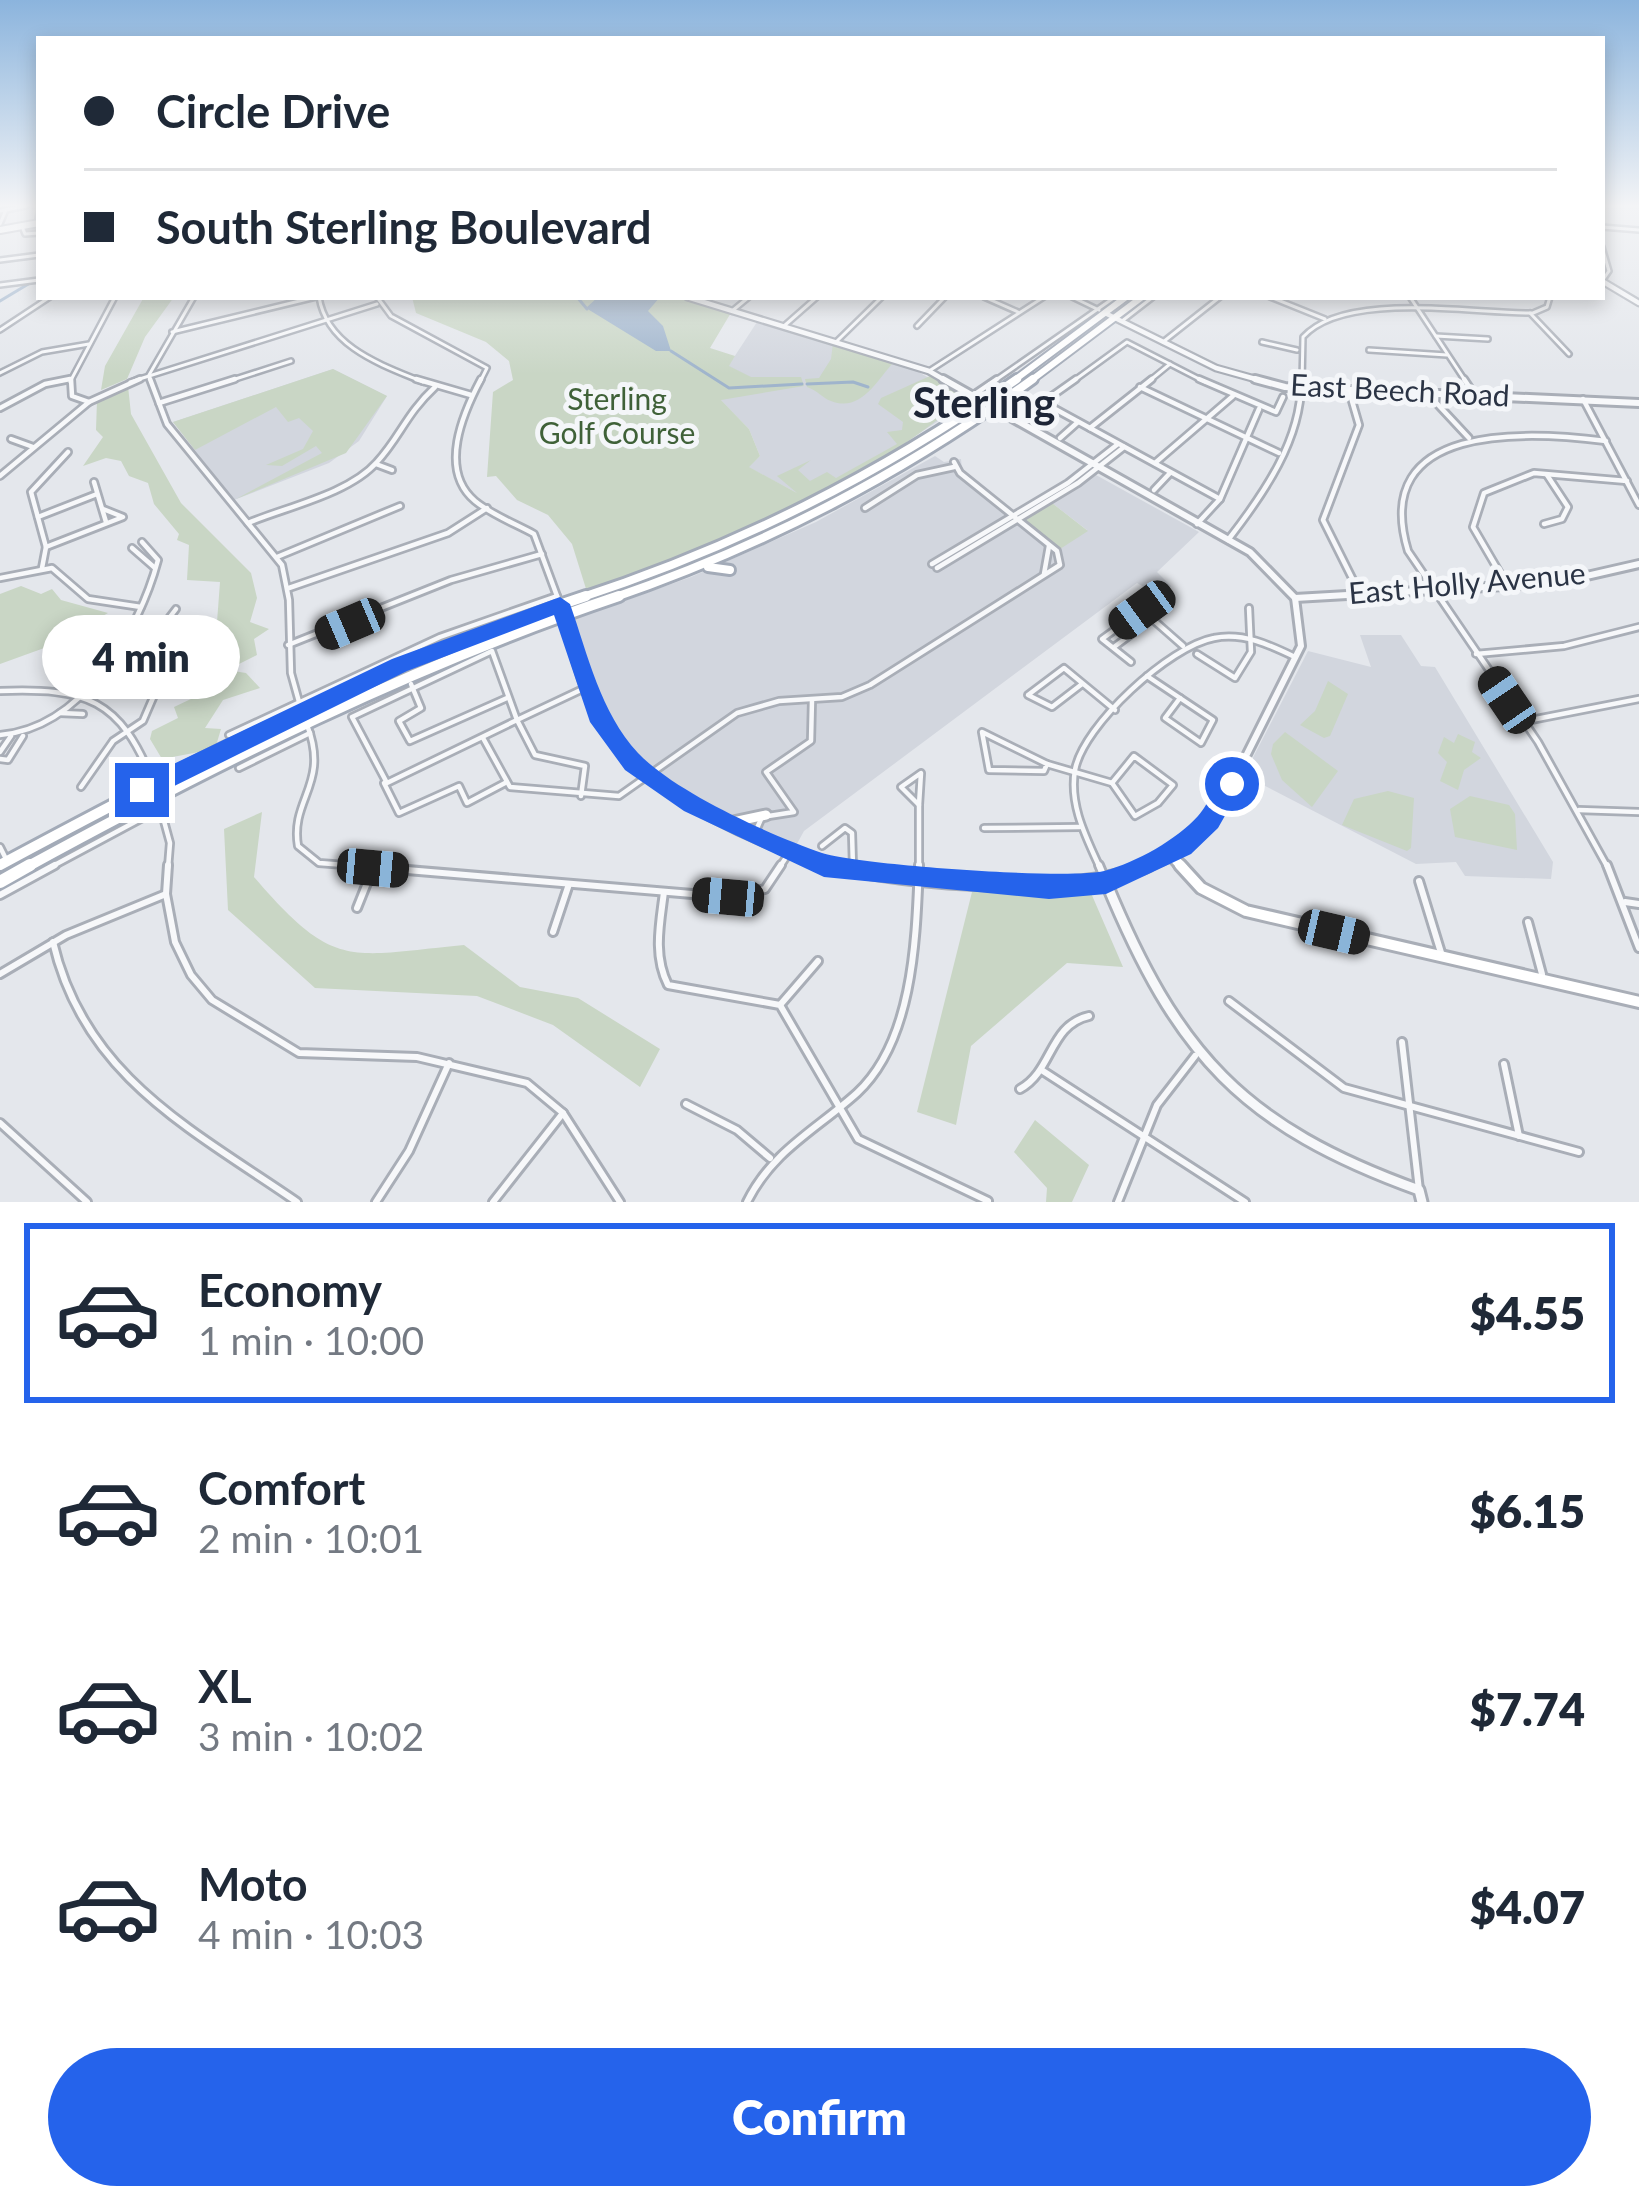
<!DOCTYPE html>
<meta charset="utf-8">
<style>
body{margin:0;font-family:Lato,sans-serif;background:#f2f2f3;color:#1f2937;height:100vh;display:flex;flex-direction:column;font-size:45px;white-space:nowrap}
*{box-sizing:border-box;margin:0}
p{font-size:39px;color:#747a83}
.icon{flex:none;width:66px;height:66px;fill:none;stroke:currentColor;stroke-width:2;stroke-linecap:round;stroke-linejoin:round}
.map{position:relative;height:1202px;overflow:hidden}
.sheet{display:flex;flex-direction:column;background:#fff;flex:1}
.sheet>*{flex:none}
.hud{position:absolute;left:36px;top:36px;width:1569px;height:264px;border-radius:0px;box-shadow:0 6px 18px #0003;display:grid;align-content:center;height:264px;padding:0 48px;background:#fff}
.end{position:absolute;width:54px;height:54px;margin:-27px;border:15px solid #2563eb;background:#fff;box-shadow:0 0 0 6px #fff}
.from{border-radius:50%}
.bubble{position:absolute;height:84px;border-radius:42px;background:#fff;box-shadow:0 6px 18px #0003;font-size:39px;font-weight:800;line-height:84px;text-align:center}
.car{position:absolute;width:36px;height:72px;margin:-36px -18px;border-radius:15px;box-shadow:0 0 9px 3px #0007;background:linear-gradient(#222 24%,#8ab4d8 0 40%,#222 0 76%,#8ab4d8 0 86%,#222 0)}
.hud b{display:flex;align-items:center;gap:42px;height:114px;font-size:45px}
.hud b+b{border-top:3px solid #e0e1e3}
.hud i{width:30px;height:30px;background:#1f2937}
ul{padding:21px 0 0;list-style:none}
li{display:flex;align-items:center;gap:36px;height:180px;margin:0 24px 18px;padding:0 24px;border:6px solid transparent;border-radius:0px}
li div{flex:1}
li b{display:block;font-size:45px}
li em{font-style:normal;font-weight:800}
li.current{border-color:#2563eb}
li>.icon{width:108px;height:108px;stroke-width:1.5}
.action{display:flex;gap:24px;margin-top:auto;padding:24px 48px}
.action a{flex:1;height:138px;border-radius:72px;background:#2563eb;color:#fff;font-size:48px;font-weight:800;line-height:138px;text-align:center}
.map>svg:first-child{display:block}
</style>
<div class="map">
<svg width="1639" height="1202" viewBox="0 0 1639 1202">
<rect width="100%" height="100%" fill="#e4e7ec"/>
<!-- built -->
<g fill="#d2d6de">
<path d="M 757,322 L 906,365 L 970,401 L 812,501 L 748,467 L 760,456 L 749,429 L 712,391 Z"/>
<path d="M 333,369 L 387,396 L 359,441 L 329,463 L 234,500 L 173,422 Z"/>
<path d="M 935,456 L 944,462 L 961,459 L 962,470 L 1060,548 L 1087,530 L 1052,503 L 1096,475 L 1199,532 L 1157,572 L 1171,586 L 1161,597 L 1137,583 L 804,831 L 793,851 L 665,784 L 626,750 L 606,720 L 570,620 L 691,577 L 816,522 Z"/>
<path d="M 1360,635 L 1401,635 L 1421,666 L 1435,667 L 1553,862 L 1551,879 L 1465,876 L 1456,862 L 1416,864 L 1244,775 L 1308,651 L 1371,667 Z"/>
</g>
<!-- green -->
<g fill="#c9d6c5">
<path d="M 144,297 L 174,297 L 145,337 L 127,379 L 101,390 L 105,366 Z"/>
<path d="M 412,297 L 687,297 L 732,311 L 710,348 L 735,356 L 729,366 L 751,377 L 801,377 L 804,386 L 721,400 L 749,429 L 760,456 L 749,467 L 797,493 L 777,476 L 811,460 L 798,470 L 810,481 L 827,472 L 836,478 L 897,444 L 887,432 L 902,430 L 903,422 L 878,404 L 881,398 L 930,376 L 959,392 L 961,401 C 858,488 722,545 587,592 L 572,544 L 548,515 L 517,500 L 496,476 L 487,477 L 493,392 L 513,380 L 509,361 L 486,342 L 416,313 Z"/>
<path d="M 833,343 L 893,362 L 893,363 C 877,380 861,413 831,401 C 824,399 817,390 807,387 L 805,379 L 819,378 L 831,359 Z"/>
<path d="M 333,369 L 387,396 L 346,453 L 236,499 L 322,453 L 316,446 L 282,466 L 266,465 L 303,449 L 313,431 L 299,418 L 288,422 L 276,407 L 195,450 L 173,422 Z"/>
<path d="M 128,386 L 131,414 L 181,503 L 251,573 L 257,598 L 250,622 L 269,629 L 254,639 L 257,655 L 227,670 L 246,673 L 260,688 L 223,700 L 205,728 L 221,729 L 215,749 L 162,759 L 150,739 L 152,731 L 178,718 L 174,707 L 212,689 L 220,582 L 187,580 L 189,545 L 177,540 L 179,534 L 154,504 L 148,483 L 129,476 L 121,461 L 106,458 L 83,466 L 103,437 L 96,430 L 97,400 Z"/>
<path d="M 1052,503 L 1088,531 L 1060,549 L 1023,520 Z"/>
<path d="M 21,586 L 41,594 L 52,589 L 61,600 L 108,613 L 47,647 L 0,664 L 0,594 Z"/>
<path d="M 1328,681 L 1348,694 L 1330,736 L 1324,738 L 1300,725 L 1315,711 Z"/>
<path d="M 1285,732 L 1338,771 L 1312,807 L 1282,780 L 1271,754 L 1273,744 Z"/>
<path d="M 1458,734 L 1475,742 L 1472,752 L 1481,758 L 1464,770 L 1458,790 L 1440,781 L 1447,762 L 1438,753 L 1444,737 L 1454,743 Z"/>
<path d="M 1388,791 L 1414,798 L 1411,848 L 1407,851 L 1342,825 L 1354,799 Z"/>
<path d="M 1470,796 L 1509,805 L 1515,814 L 1517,850 L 1455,837 L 1450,809 Z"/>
<path d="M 262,812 L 254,877 C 335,971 348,956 464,945 L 520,987 L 578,998 L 660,1049 L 640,1087 L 553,1025 L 477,996 L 315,988 L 228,910 L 224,829 Z"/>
<path d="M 972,892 L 1091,893 L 1123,967 L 1067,963 L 971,1046 L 956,1125 L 917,1112 Z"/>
<path d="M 1035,1120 L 1089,1165 L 1072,1202 L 1046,1202 L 1047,1188 L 1014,1152 Z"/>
</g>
<!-- water -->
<path fill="#9fb4cc" d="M 598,297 L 660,297 L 648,311 L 663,326 L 671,351 L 656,351 L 586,308 Z"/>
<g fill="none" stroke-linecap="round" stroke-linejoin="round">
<!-- stream -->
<g stroke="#9fb4cc" stroke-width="3">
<path d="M 577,297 L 587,309"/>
<path d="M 0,301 L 30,283"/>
<path d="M 671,351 L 729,388 L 802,384"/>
<path d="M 807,384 L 853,382 L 868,387"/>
</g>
<defs>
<g id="minor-far2">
<path d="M 0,211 L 26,206"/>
<path d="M 38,218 L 39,213"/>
<path d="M 0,224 L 6,210"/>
<path d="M 1602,227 L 1639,230"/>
<path d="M 23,229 L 25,234 L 39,233"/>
<path d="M 1602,247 L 1609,271 L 1602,281"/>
<path d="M 0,260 L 39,255"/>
<path d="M 0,285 L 39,280"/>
<path d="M 319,297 C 327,347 382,365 423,382"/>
<path d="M 377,297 L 391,316 L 487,368 L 480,382"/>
<path d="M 984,297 L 1018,312"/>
<path d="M 1072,297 L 1099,310"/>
<path d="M 1270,297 L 1325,319"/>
<path d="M 1410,297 L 1466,382"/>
<path d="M 732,311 L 749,297"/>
<path d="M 1530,313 L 1569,354"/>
<path d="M 1122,321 L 1153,297"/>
<path d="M 784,326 L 817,297"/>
<path d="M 917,326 L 945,297"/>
<path d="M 0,330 L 50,297"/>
<path d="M 172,332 L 316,297"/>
<path d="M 1436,336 L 1488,339"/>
<path d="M 837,341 L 882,297"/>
<path d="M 1163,342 L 1220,297"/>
<path d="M 1262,342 L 1297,350"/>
<path d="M 1369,350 L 1447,355"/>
<path d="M 929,371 L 1044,297"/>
<path d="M 0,373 L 42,352 L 89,344"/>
<path d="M 56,382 L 70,379"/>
<path d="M 70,382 L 115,297"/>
<path d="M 130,382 L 377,304"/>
<path d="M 151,382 L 149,375 L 194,297"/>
<path d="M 226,382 L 291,361"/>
<path d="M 993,382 L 1115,297"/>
<path d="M 1072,382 L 1127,342 L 1205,382"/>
<path d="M 1148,382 L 1170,364"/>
<path d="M 1302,382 L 1303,337 C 1345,290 1474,314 1533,313 L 1547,307 L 1550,297"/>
</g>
<g id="minor-far1">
<path d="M 71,379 L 72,396 L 89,402"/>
<path d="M 150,379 L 167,424 L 282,565 L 289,600 L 291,673 L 301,709"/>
<path d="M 416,379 L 471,395"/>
<path d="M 481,379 C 463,413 438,470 475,501 C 492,515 516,524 534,534 L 560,604"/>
<path d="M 1199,379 L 1276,412 L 1283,397"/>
<path d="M 1464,379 L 1476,397"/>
<path d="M 1140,387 L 1279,453"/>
<path d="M 1350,394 L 1359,425 L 1323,520 L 1360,594"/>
<path d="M 1429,395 L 1469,438"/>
<path d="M 972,396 L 997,379"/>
<path d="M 1583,399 L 1639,505"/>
<path d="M 159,403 L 235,379"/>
<path d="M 1046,404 L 1220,499"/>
<path d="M 0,408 L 45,384 L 70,379"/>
<path d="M 1025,415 L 1076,379"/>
<path d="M 1090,428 L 1152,379"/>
<path d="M 1060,438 L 1078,422"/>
<path d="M 11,439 L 33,447"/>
<path d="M 1606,441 C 1526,431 1369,422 1408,551 L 1538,742 L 1608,868"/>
<path d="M 1155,463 L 1233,396"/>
<path d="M 376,464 L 392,470"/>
<path d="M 0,476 L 89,402 L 140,379"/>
<path d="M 94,482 L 106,522"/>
<path d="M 1154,490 L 1170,473"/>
<path d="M 865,508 L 917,475 L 954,467"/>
<path d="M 38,517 L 97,494"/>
<path d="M 248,523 C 286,507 349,494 377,462 C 400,437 406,414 435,387"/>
<path d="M 1197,524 L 1220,499 L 1259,409"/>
<path d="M 1544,524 L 1562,519 L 1568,507 L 1547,475"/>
<path d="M 1228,540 C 1263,495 1303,438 1301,379"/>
<path d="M 46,547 L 123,517 L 103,509"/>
<path d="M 132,548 L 155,568"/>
<path d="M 277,557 L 400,506"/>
<path d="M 932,564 L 1068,483 L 1118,444"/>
<path d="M 42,568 L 46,547 L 31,492 L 68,452"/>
<path d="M 937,568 L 1078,483 L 1124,447"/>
<path d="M 1044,574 L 1049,546"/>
<path d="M 0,578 L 52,568 L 88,599 L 141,607"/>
<path d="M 1508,587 L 1473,527 L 1484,493 L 1534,473 L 1627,481"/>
<path d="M 289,588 L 448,533 L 487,508"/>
<path d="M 134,622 L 163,626 L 176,609"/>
<path d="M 288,645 L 451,580 L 542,554"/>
<path d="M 1114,647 L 1153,618"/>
<path d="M 492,651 L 517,720 L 387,783 L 352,717 Z"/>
<path d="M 1197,654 L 1235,678 L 1251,652 L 1249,608"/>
<path d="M 1476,654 L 1564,646 L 1639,627"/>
<path d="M 1131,662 L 1102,639 L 1142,610 L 1183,646"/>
<path d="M 1147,676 L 1180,698"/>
<path d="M 411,684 L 421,708 L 399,721 L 410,741 L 507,698"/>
<path d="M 1082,684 L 1052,707 L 1028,695 L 1064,668 L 1115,710"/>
<path d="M 0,691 C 86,688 120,698 153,782"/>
<path d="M 1180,698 L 1213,720 L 1201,743 L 1165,718 Z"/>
<path d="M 60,713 L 83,714"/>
<path d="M 517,720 L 535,755 L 585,766 L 581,796"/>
<path d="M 517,720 L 587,687"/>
<path d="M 1521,722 L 1639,699"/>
<path d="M 307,725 C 330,784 290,799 298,846 L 319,863 L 384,868"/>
<path d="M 982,732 L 1047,764 L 1044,771 L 989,770 Z"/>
<path d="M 0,735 C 83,728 139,631 158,560 L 142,542"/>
<path d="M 229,735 L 440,637 L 557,596"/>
<path d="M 483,738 L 510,787 L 619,796 L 737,713 L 779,701 L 842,697 L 870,685 L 1060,565 L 1057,551 L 960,473 L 954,462"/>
<path d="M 0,752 L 11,736"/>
<path d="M 1134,756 L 1173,785 L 1158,803 L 1135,816 L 1112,783 Z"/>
<path d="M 0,759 L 8,760 L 23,736"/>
<path d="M 1047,764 L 1112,783"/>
<path d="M 239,768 L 310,733"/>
<path d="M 921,773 L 919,805 L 901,787 Z"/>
<path d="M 384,783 L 399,813 L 459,786 L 467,803 L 505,783"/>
<path d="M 81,787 L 113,741 L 143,721 L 168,663 L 153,664 L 150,673 L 163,674"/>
<path d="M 158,799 L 170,843 L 168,868"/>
<path d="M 1579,810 L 1639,812"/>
<path d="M 984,828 L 1080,827"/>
<path d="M 754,835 L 762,817 L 794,812 L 766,772 L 811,741 L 812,700"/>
<path d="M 822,846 L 845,828 L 852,833 L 853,867"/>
<path d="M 0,847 L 7,861"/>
<path d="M 49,868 L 161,808"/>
<path d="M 779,868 L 789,853"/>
<path d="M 919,868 L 919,805"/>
<path d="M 1100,868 C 1086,837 1069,805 1075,770 C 1083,725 1170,646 1214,638 C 1243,632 1270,645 1295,657"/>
</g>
<g id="minor">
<path d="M 168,865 L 166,894 L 175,942 L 191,975 L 212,1000 L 299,1053 L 417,1057 L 527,1083 L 563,1113 L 620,1202"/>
<path d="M 348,865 L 728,897 L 765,889 L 781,865"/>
<path d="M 1099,865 L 1104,877"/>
<path d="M 1607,865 L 1639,948"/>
<path d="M 1419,881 L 1442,956"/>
<path d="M 664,892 C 660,924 653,955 668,985 L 780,1005 L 858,1139 L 988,1201"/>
<path d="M 0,895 L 55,865"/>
<path d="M 1625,902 L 1639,904"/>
<path d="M 357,908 L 373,868"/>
<path d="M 1528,922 L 1542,974"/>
<path d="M 553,932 L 569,884"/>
<path d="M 53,942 C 84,1076 191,1129 297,1202"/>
<path d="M 0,974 L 66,935 L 166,894"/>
<path d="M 1229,1001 L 1344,1088 L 1579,1152"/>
<path d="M 780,1005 L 818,961"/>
<path d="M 1402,1042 L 1419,1190"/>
<path d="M 1504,1064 L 1519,1136"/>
<path d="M 1043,1071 L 1245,1202"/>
<path d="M 1020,1089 C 1053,1071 1049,1025 1089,1016"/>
<path d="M 686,1104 L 737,1130 L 770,1158"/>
<path d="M 0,1123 L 87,1202"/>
<path d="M 376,1202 L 409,1151 L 449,1063"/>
<path d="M 493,1202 L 563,1113"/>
<path d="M 747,1202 C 773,1150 816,1130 857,1093 C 914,1040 916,937 919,865"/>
<path d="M 1118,1202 L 1157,1105 L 1195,1056"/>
</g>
<g id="tertiary-far2">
<path d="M 1602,281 L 1639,303"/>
<path d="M 687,297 L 929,371 L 948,382"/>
<path d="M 1105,313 L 1216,368 L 1266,382"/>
</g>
<g id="tertiary-far1">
<path d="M 943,379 L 1250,552 L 1295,598 L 1301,646 L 1224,800 L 1171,855"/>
<path d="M 1255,379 L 1285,387 L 1639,403"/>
<path d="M 1295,598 L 1556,583 L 1639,564"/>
</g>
<path id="tertiary" d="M 1106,882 C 1177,1054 1242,1126 1419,1190 L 1422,1202"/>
<path id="secondary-far2" d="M 0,230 L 39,223"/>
<g id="secondary-far1">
<path d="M 562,611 C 575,647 584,691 603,724 C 643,795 768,847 844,868"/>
<path d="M 733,822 L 766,815"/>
<path d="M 1143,868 L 1171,855 L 1183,868"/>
</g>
<g id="secondary">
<path d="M 833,865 C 904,885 1084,897 1149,865"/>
<path d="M 1180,865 L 1201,888 L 1246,911 L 1639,1002"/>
</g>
<g id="primary-far3">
<path d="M 1012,382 L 1126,297"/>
<path d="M 1029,382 L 1142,297"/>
</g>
<g id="primary-far2">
<path d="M 708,567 L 730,570"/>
<path d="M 577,599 C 737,547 879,475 1017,379"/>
<path d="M 610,599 C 764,546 901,475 1033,379"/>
</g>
<g id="primary-far1">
<path d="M 0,865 C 190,763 381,663 586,596"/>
<path d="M 25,868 C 217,763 411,666 619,596"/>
</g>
<path id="primary" d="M 0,882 L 30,865"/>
</defs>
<!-- minor-far2 casing -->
<use href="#minor-far2" stroke="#a9aeb7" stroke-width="8"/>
<!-- minor-far1 casing -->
<use href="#minor-far1" stroke="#a9aeb7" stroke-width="10"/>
<!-- minor casing -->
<use href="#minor" stroke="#a9aeb7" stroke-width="12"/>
<!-- tertiary-far2 casing -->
<use href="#tertiary-far2" stroke="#a9aeb7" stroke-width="9"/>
<!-- tertiary-far1 casing -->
<use href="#tertiary-far1" stroke="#a9aeb7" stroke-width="12"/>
<!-- tertiary casing -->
<use href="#tertiary" stroke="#a9aeb7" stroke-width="15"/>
<!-- secondary-far2 casing -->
<use href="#secondary-far2" stroke="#a9aeb7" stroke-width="10"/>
<!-- secondary-far1 casing -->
<use href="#secondary-far1" stroke="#a9aeb7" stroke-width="15"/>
<!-- secondary casing -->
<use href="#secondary" stroke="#a9aeb7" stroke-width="16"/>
<!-- primary-far3 casing -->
<use href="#primary-far3" stroke="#a3abb8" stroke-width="10"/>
<!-- primary-far2 casing -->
<use href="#primary-far2" stroke="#a3abb8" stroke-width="14"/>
<!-- primary-far1 casing -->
<use href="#primary-far1" stroke="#a3abb8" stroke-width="16"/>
<!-- primary casing -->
<use href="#primary" stroke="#a3abb8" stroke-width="18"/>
<!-- minor-far2 -->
<use href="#minor-far2" stroke="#f7f8fa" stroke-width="3"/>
<!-- minor-far1 -->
<use href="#minor-far1" stroke="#f7f8fa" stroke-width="4.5"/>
<!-- minor -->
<use href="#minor" stroke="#f7f8fa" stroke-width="6"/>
<!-- tertiary-far2 -->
<use href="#tertiary-far2" stroke="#f7f8fa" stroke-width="4.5"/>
<!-- tertiary-far1 -->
<use href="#tertiary-far1" stroke="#f7f8fa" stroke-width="6"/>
<!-- tertiary -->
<use href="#tertiary" stroke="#f7f8fa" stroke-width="9"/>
<!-- secondary-far2 -->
<use href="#secondary-far2" stroke="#fff" stroke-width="6"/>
<!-- secondary-far1 -->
<use href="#secondary-far1" stroke="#fff" stroke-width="9"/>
<!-- secondary -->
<use href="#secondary" stroke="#fff" stroke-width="10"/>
<!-- primary-far3 -->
<use href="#primary-far3" stroke="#fff" stroke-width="6"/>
<!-- primary-far2 -->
<use href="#primary-far2" stroke="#fff" stroke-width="8"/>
<!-- primary-far1 -->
<use href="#primary-far1" stroke="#fff" stroke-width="10"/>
<!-- primary -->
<use href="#primary" stroke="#fff" stroke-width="12"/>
</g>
<!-- sky -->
<linearGradient id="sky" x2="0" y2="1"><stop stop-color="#8bb4dd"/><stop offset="0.55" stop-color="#f3f4f6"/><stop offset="1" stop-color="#f3f4f6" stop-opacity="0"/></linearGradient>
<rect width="1639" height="374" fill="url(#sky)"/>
<!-- route -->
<path fill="#2563eb" d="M 560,597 L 570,604 C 588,655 600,712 638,753 C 675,792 770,835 822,853 C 860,865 1067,880 1104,871 C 1137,862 1176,840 1198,816 C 1210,803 1215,781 1232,774 L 1243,784 L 1218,828 L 1191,854 L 1106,894 L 1049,899 L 824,877 L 684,811 L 625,770 L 590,722 L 554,615 L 407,671 L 150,798 L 134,798 L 134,783 L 392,659 Z"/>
<g text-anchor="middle" stroke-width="10" stroke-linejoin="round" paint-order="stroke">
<!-- street labels -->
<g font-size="30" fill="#2b3445" stroke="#f4f6f9">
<text transform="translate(1400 391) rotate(3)" y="10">East Beech Road</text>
<text transform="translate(1467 584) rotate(-5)" y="10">East Holly Avenue</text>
</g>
<!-- park labels -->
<g font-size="30" fill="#3f6138" stroke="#f4f6f9">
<text x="617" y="410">Sterling<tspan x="617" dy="34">Golf Course</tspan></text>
</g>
<!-- district labels -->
<g font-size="42" font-weight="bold" fill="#1d2536" stroke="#f4f6f9">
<text x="984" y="418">Sterling</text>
</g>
</g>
</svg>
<i class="end from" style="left:1232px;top:784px"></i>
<i class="end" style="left:142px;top:790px"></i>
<div class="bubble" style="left:42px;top:615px;width:198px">4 min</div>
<i class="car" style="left:1142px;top:610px;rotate:234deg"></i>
<i class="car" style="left:350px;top:624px;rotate:247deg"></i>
<i class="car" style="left:1507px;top:700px;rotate:326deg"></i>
<i class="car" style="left:373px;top:868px;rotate:95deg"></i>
<i class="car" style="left:728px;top:897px;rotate:275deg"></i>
<i class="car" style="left:1334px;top:932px;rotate:103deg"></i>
<div class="hud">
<b><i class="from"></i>Circle Drive</b>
<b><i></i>South Sterling Boulevard</b>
</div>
</div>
<section class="sheet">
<ul>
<li class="current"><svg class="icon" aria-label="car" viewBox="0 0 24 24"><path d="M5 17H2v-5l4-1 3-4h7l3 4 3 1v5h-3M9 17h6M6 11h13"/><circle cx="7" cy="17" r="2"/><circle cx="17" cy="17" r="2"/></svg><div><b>Economy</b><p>1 min · 10:00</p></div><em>$4.55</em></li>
<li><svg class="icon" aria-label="car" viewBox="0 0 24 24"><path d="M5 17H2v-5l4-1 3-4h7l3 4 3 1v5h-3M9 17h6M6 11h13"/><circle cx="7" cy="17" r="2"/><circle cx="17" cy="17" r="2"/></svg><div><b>Comfort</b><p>2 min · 10:01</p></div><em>$6.15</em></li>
<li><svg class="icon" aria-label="car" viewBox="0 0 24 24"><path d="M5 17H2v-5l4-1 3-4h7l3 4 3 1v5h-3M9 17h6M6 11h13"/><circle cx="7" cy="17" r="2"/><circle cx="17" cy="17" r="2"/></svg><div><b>XL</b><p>3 min · 10:02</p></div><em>$7.74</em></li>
<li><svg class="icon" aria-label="car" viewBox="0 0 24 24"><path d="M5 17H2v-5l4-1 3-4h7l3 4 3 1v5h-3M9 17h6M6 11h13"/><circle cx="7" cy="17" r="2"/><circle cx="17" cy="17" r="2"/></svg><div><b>Moto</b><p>4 min · 10:03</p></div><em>$4.07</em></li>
</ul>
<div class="action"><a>Confirm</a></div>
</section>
